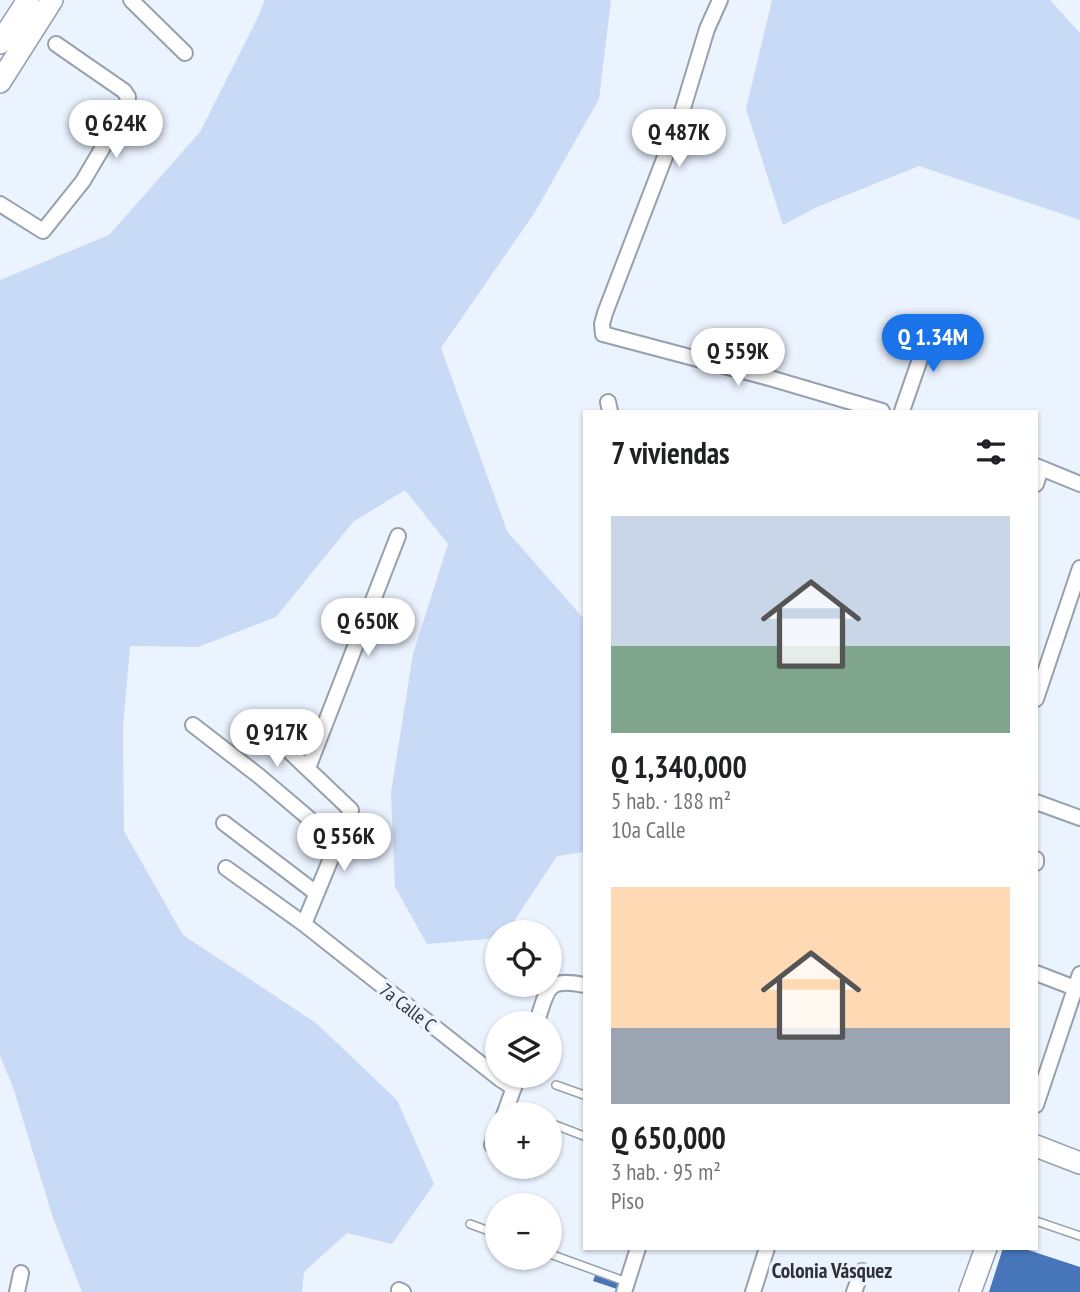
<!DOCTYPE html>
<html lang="es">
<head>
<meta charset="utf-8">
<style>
  body { margin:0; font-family:"PT Sans Narrow",sans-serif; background:#f2f2f2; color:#202124; height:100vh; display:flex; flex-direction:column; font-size:26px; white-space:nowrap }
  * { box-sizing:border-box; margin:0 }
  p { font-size:23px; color:#757577 }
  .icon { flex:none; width:38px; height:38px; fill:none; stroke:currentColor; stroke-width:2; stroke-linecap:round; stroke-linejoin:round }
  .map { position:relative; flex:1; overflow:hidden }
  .details { position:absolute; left:583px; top:410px; width:455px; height:840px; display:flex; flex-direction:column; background:#fff; border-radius:0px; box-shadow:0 2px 5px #0004 }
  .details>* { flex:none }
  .controls { position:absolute; left:485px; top:920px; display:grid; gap:14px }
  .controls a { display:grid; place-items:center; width:77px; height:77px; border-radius:50%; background:#fff; box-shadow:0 2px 5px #0004; font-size:35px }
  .price { position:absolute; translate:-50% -60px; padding:0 16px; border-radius:24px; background:#fff; color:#222; font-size:23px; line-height:46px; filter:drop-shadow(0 2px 4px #0008) }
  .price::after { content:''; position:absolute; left:50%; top:42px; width:21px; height:16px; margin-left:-10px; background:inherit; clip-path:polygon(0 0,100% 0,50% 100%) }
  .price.selected { background:#1a73e8; color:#fff }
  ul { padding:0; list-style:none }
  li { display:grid; align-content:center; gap:14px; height:371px; padding:0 28px }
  li span { display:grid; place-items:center; height:217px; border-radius:0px; color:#555 }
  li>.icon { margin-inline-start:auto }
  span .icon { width:126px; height:126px; fill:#fffc; stroke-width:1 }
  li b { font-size:30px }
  h2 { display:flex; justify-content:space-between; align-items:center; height:84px; padding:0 28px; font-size:30px }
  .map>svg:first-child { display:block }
  .green { fill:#c8daf5 }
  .building { fill:#4775ba }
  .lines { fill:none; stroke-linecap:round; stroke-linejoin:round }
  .lane-casing { stroke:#97a0ae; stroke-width:10 }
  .street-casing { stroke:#97a0ae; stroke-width:18 }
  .secondary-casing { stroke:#97a0ae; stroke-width:24 }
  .lane { stroke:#fff; stroke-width:7 }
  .street { stroke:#fff; stroke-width:14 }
  .secondary { stroke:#fff; stroke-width:21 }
  .labels { text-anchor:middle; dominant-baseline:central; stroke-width:7; stroke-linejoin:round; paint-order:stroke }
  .street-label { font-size:19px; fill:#2e3238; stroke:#ebf3ff }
  .neighbourhood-label { font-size:21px; font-weight:bold; fill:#2e3238; stroke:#ebf3ff }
</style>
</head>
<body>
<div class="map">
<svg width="1080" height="1292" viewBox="0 0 1080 1292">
  <rect width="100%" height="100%" fill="#ebf3ff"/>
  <!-- green -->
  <path class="green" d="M265,0H611L599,99L535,212L441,348L507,531L584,619V852L557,856L506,933H497V938L427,944L395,887L391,793L413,654L448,544L405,490L353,522L276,617L198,647L130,646L123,728L124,831L183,935L316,1023L397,1100L434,1184L392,1244L347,1233L304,1272L302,1292H82L53,1218L13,1087L0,1056V280L109,235L200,132L255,23Z
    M772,0H1050L1080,33V220L919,166L817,207L783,225L746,109Z"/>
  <!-- building -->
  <path class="building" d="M1003,1248H1022L1080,1267V1292H989Z
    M596,1273L623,1282L620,1290L593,1281Z"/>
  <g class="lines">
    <defs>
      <path id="lane" d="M556,1085L584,1095
        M550,1123L584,1136
        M1036,1221L1080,1236
        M470,1224L497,1234
        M550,1254L627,1282"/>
      <path id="street" d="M131,0L185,53
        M720,0L707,29L681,115L605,313L602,324L603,334L773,379L882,411
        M0,204L43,231L83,181L126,108L128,97L124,91L56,44
        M608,402L610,411
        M902,411L928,336L938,324
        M1036,466L1080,484
        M1036,484L1041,468
        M1036,699L1080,568
        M193,725L259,776L338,843
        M290,752L351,810L304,924
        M308,768L398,536
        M1036,802L1080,818
        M224,823L316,893
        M1036,859V863
        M226,868L304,924L500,1079L514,1088
        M1036,973L1075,988
        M536,1024C548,991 544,977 584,985
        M1036,1105L1080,974
        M504,1115L518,1076
        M492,1145L497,1133
        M399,1290L403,1292
        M17,1292L21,1273
        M624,1292L638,1248
        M753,1292L767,1248
        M854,1292L862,1271"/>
      <path id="secondary" d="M0,43L28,0
        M0,82L52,0
        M1036,1146L1080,1163
        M970,1292L986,1248"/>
    </defs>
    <!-- lane casing -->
    <use href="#lane" class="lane-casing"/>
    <!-- street casing -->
    <use href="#street" class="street-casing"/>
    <!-- secondary casing -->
    <use href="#secondary" class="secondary-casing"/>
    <!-- lane -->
    <use href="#lane" class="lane"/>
    <!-- street -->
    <use href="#street" class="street"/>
    <!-- secondary -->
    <use href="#secondary" class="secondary"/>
  </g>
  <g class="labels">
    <!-- street labels -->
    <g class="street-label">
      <text transform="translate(408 1007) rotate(38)">7a Calle C</text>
    </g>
    <!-- neighbourhood labels -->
    <g class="neighbourhood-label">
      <text x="832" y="1270">Colonia Vásquez</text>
    </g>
  </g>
</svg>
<div class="controls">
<a><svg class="icon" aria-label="locate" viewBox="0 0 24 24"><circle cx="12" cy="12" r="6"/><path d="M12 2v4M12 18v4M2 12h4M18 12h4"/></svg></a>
<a><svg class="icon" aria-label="layers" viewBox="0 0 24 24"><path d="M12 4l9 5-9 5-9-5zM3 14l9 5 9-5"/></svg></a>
<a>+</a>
<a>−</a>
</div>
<b class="price" style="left:116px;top:160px">Q 624K</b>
<b class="price" style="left:679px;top:169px">Q 487K</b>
<b class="price selected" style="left:933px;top:374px">Q 1.34M</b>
<b class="price" style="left:738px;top:388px">Q 559K</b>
<b class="price" style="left:368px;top:658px">Q 650K</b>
<b class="price" style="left:277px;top:769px">Q 917K</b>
<b class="price" style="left:344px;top:873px">Q 556K</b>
<section class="details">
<h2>7 viviendas<svg class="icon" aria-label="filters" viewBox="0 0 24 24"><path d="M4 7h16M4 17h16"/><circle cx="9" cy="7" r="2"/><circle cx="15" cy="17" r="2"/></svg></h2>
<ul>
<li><span style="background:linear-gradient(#c9d6e8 60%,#7fa58c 0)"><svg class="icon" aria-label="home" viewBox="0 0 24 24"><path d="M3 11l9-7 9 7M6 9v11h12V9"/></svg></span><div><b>Q 1,340,000</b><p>5 hab. · 188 m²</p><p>10a Calle</p></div></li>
<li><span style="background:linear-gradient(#ffd9b3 65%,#9aa5b1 0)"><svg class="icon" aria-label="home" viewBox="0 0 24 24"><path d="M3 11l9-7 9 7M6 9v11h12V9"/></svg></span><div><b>Q 650,000</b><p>3 hab. · 95 m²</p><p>Piso</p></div></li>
</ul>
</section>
</div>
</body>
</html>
